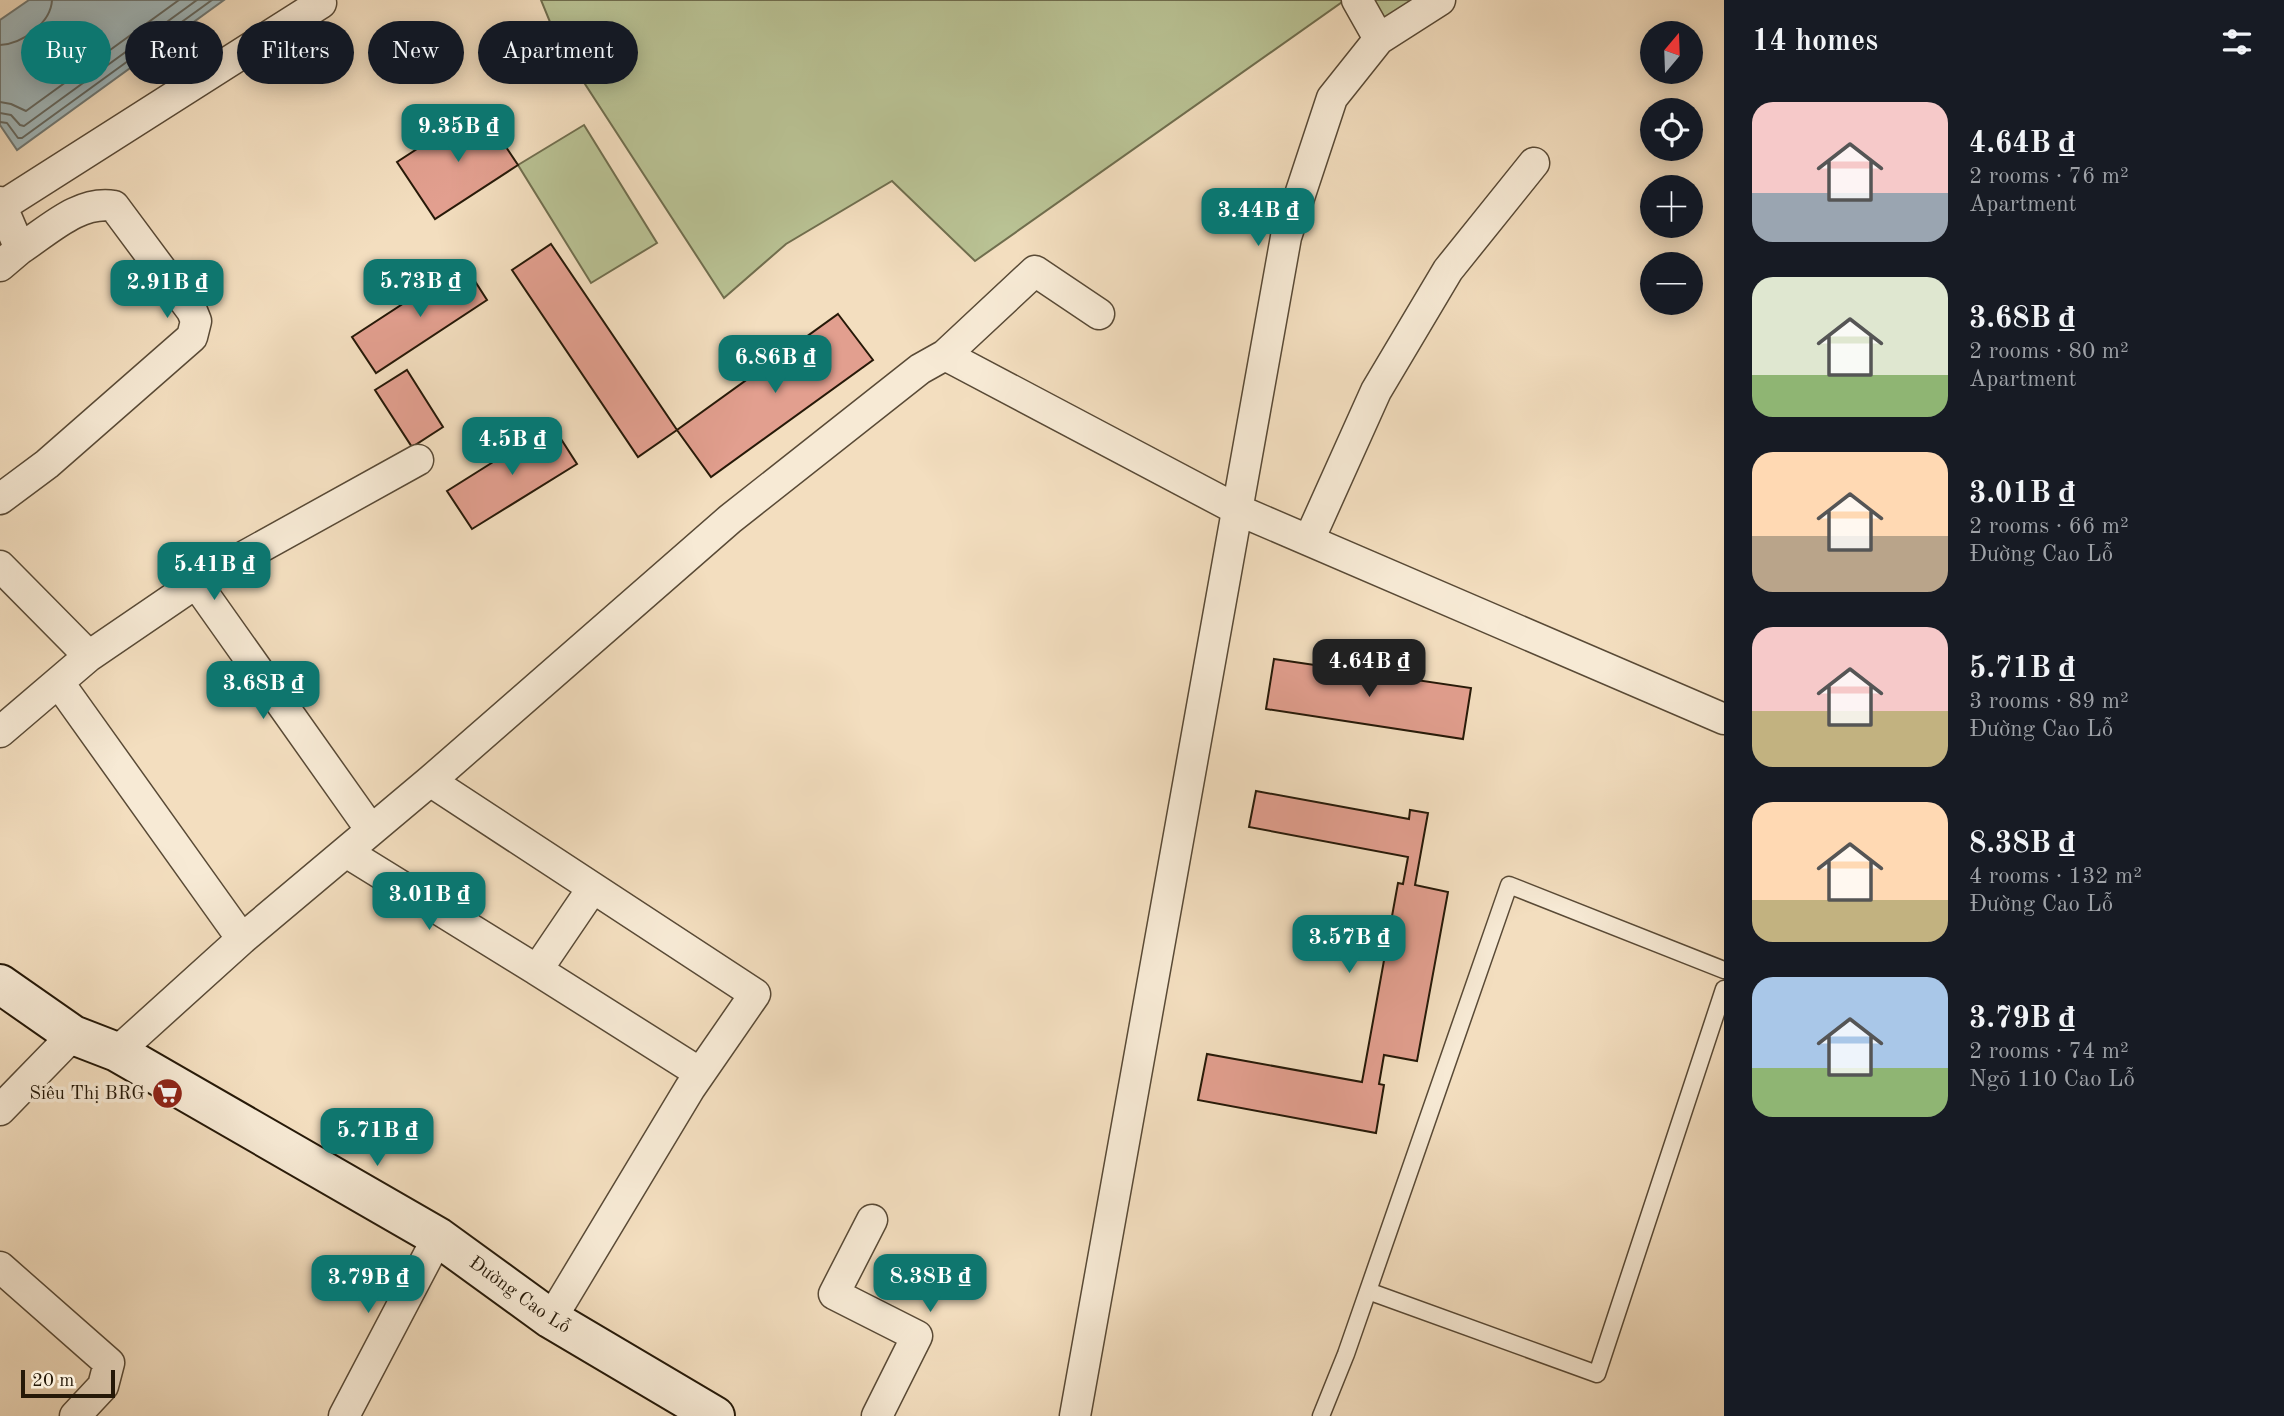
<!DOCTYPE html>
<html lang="en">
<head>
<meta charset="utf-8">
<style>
  body { margin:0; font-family:"Old Standard TT",serif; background:#20242c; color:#f1f3f6; height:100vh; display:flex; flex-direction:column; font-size:26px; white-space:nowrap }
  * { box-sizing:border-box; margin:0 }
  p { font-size:23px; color:#9ea1a6 }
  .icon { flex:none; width:38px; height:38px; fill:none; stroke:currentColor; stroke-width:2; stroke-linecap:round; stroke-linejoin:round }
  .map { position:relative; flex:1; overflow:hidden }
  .sheet { display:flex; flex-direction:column; background:#171b24; width:560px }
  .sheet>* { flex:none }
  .guide { position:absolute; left:21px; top:21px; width:665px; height:63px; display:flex; gap:14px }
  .needle { width:46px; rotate:19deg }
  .tools { position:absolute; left:1640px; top:21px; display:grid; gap:14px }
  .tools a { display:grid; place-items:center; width:63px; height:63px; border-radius:50%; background:#171b24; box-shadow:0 4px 18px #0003; font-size:35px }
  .scale { position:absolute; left:21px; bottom:18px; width:94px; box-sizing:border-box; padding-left:7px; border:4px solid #261908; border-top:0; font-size:19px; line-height:24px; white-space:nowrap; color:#261908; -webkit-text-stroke:5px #f7ead5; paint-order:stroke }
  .price { position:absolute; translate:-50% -60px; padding:0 16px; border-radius:14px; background:#0f766e; color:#fff; font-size:23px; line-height:46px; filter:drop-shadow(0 2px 4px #0008) }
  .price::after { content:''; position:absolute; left:50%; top:42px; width:21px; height:16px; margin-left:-10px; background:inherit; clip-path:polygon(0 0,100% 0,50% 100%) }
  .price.active { background:#222; color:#fff }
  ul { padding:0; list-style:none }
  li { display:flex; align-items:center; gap:21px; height:175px; padding:0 28px }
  li span { display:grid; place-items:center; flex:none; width:196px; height:140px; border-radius:21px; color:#555 }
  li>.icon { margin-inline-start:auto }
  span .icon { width:84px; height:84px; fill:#fffc; stroke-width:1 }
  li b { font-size:30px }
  h2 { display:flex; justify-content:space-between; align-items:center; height:84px; padding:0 28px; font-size:30px }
  .chip { padding:0 24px; border-radius:32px; background:#171b24; box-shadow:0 4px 18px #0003; font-size:24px; line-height:63px }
  .chip.active { background:#0f766e; color:#fff }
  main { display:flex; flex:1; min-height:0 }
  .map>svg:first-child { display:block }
  .green { fill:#b9c294; stroke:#706e4e; stroke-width:2 }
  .water { fill:#a1b9bd; stroke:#707975; stroke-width:2 }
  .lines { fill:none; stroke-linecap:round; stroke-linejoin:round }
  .shore { stroke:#646962; stroke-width:2 }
  .building { fill:#e29f8f; stroke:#261908; stroke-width:2 }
  .lane-casing { stroke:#594a36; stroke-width:19 }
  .street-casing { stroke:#594a36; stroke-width:33 }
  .secondary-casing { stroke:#261908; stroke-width:42 }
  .lane { stroke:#f7ead5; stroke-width:16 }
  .street { stroke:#f7ead5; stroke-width:30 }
  .secondary { stroke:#f7ead5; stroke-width:38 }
  .labels { text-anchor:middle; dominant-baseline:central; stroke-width:7; stroke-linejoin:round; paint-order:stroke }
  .poi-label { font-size:19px; fill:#261908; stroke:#f7ead5; text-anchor:end }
  .street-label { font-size:19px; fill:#261908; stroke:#f7ead5 }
</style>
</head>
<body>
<main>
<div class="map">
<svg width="1724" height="1416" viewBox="0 0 1724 1416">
  <rect width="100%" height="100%" fill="#f3debf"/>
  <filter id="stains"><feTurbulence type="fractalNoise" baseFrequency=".00286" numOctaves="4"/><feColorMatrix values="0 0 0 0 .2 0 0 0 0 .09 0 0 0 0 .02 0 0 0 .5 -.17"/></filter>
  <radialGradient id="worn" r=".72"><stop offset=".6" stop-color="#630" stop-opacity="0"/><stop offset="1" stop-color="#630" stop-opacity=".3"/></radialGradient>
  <!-- green -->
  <path class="green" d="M541,0H1345L975,261L892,181L786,244L724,298L559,44Z
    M1357,0H1435L1379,39Z
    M584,125L657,243L591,283L518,165Z"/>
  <!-- water -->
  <path class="water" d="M29,0H224L17,150L0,125V20Z"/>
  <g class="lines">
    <!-- shore -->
    <path class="shore" d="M0,45C22,44 51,23 52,0
      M0,102L11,104L26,111L179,0
      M0,113L11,115L20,125L24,126L197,0
      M0,122L7,123L18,138H22L212,0"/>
  </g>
  <!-- building -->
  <path class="building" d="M480,108L518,165L435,219L397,162Z
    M551,244L677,430L638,457L512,270Z
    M464,264L487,300L376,373L352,337Z
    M838,314L873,360L711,477L677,430Z
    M407,370L443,427L412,447L375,390Z
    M552,425L577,464L472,529L447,491Z
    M1274,659L1471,688L1463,739L1266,709Z
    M1256,791L1409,819L1410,810L1428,813L1415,885L1448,892L1417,1061L1384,1055L1379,1084L1384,1085L1376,1133L1198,1100L1207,1054L1362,1082L1398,883L1403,884L1408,857L1249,827Z"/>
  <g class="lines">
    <defs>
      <path id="lane" d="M1368,1291L1597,1374L1724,989
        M1321,1416L1346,1354L1509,885L1724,970"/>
      <path id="street" d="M1379,39L1440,0
        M0,202L20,249L0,266
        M2,206L321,3L319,0
        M945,355L1035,271L1099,314
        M0,499L47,464L192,337L196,321L192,311L114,206C79,200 48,231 20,249
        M1309,540L1376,391L1448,270L1534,163
        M0,566L89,656
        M196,583L371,830
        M59,683L242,939
        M0,732L89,656L196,583L418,460
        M430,781L755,994L690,1088L551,1319
        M346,852L537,970
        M592,889L537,970L700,1073
        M117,1052L242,939L430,781L730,519L920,369L945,355L1238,510L1724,719
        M0,1110L73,1035
        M872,1220L834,1294L917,1336L877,1416
        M0,1267L109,1363L103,1386L75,1416
        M344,1416L438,1237
        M1075,1416L1286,237L1332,98L1379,39L1357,0"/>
      <g id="secondary">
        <path id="s1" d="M0,984L73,1035L117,1052L438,1237L551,1319L715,1416"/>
      </g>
    </defs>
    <!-- lane casing -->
    <use href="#lane" class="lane-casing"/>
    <!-- street casing -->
    <use href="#street" class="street-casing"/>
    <!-- secondary casing -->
    <use href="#secondary" class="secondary-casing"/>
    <!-- lane -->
    <use href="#lane" class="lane"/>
    <!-- street -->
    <use href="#street" class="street"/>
    <!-- secondary -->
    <use href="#secondary" class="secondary"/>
  </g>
  <!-- icons -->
  <defs>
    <symbol id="supermarket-disc" viewBox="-11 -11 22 22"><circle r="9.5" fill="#8f2418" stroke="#f7ead5"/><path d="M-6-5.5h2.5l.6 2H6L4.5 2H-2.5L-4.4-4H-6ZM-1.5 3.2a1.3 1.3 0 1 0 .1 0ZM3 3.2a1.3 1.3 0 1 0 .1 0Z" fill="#fff"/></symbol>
  </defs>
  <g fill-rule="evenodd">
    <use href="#supermarket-disc" x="150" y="1076" width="35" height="35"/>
  </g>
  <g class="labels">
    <!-- poi labels -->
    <g class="poi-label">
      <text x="145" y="1094">Siêu Thị BRG</text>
    </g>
    <!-- street labels -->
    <g class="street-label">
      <text stroke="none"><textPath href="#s1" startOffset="607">Đường Cao Lỗ</textPath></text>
    </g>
  </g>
  <rect width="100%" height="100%" filter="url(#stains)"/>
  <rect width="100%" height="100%" fill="url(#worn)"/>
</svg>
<div class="tools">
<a><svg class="needle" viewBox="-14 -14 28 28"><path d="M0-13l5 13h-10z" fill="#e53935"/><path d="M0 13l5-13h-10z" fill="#9ea1a6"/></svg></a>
<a><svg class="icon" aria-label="locate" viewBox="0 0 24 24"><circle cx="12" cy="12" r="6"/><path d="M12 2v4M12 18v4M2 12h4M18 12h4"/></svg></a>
<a>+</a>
<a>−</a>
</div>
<div class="scale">20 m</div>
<b class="price" style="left:458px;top:164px">9.35B ₫</b>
<b class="price" style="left:1258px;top:248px">3.44B ₫</b>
<b class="price" style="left:420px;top:319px">5.73B ₫</b>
<b class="price" style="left:167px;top:320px">2.91B ₫</b>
<b class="price" style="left:775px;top:395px">6.86B ₫</b>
<b class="price" style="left:512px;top:477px">4.5B ₫</b>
<b class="price" style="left:214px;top:602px">5.41B ₫</b>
<b class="price active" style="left:1369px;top:699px">4.64B ₫</b>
<b class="price" style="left:263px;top:721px">3.68B ₫</b>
<b class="price" style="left:429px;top:932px">3.01B ₫</b>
<b class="price" style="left:1349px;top:975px">3.57B ₫</b>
<b class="price" style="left:377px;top:1168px">5.71B ₫</b>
<b class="price" style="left:930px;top:1314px">8.38B ₫</b>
<b class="price" style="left:368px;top:1315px">3.79B ₫</b>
<div class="guide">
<a class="chip active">Buy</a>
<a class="chip">Rent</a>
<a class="chip">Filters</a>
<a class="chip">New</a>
<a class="chip">Apartment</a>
</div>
</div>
<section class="sheet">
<h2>14 homes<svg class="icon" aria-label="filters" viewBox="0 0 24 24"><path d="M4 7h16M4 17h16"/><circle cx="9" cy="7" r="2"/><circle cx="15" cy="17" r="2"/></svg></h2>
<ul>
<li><span style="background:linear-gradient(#f6c9c9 65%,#9aa5b1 0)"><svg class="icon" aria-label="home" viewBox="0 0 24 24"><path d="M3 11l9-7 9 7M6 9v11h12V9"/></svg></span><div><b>4.64B ₫</b><p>2 rooms · 76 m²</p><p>Apartment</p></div></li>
<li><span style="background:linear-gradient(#dfe7d0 70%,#8fb573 0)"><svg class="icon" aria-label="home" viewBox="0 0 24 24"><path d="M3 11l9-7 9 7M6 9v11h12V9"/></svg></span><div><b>3.68B ₫</b><p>2 rooms · 80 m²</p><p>Apartment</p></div></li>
<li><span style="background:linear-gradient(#ffd9b3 60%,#b9a48a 0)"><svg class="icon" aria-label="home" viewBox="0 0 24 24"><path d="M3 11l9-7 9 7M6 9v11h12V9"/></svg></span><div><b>3.01B ₫</b><p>2 rooms · 66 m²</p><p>Đường Cao Lỗ</p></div></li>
<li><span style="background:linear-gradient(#f6c9c9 60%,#c2b280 0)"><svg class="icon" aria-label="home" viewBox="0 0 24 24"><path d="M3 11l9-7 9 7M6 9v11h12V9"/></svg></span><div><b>5.71B ₫</b><p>3 rooms · 89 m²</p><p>Đường Cao Lỗ</p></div></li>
<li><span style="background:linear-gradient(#ffd9b3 70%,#c2b280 0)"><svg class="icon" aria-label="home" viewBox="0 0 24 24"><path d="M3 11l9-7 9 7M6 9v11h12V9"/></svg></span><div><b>8.38B ₫</b><p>4 rooms · 132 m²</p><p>Đường Cao Lỗ</p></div></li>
<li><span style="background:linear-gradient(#a9c7e8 65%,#8fb573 0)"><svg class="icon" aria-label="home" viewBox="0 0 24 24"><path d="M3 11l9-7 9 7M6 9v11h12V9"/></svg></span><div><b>3.79B ₫</b><p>2 rooms · 74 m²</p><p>Ngõ 110 Cao Lỗ</p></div></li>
</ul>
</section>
</main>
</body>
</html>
